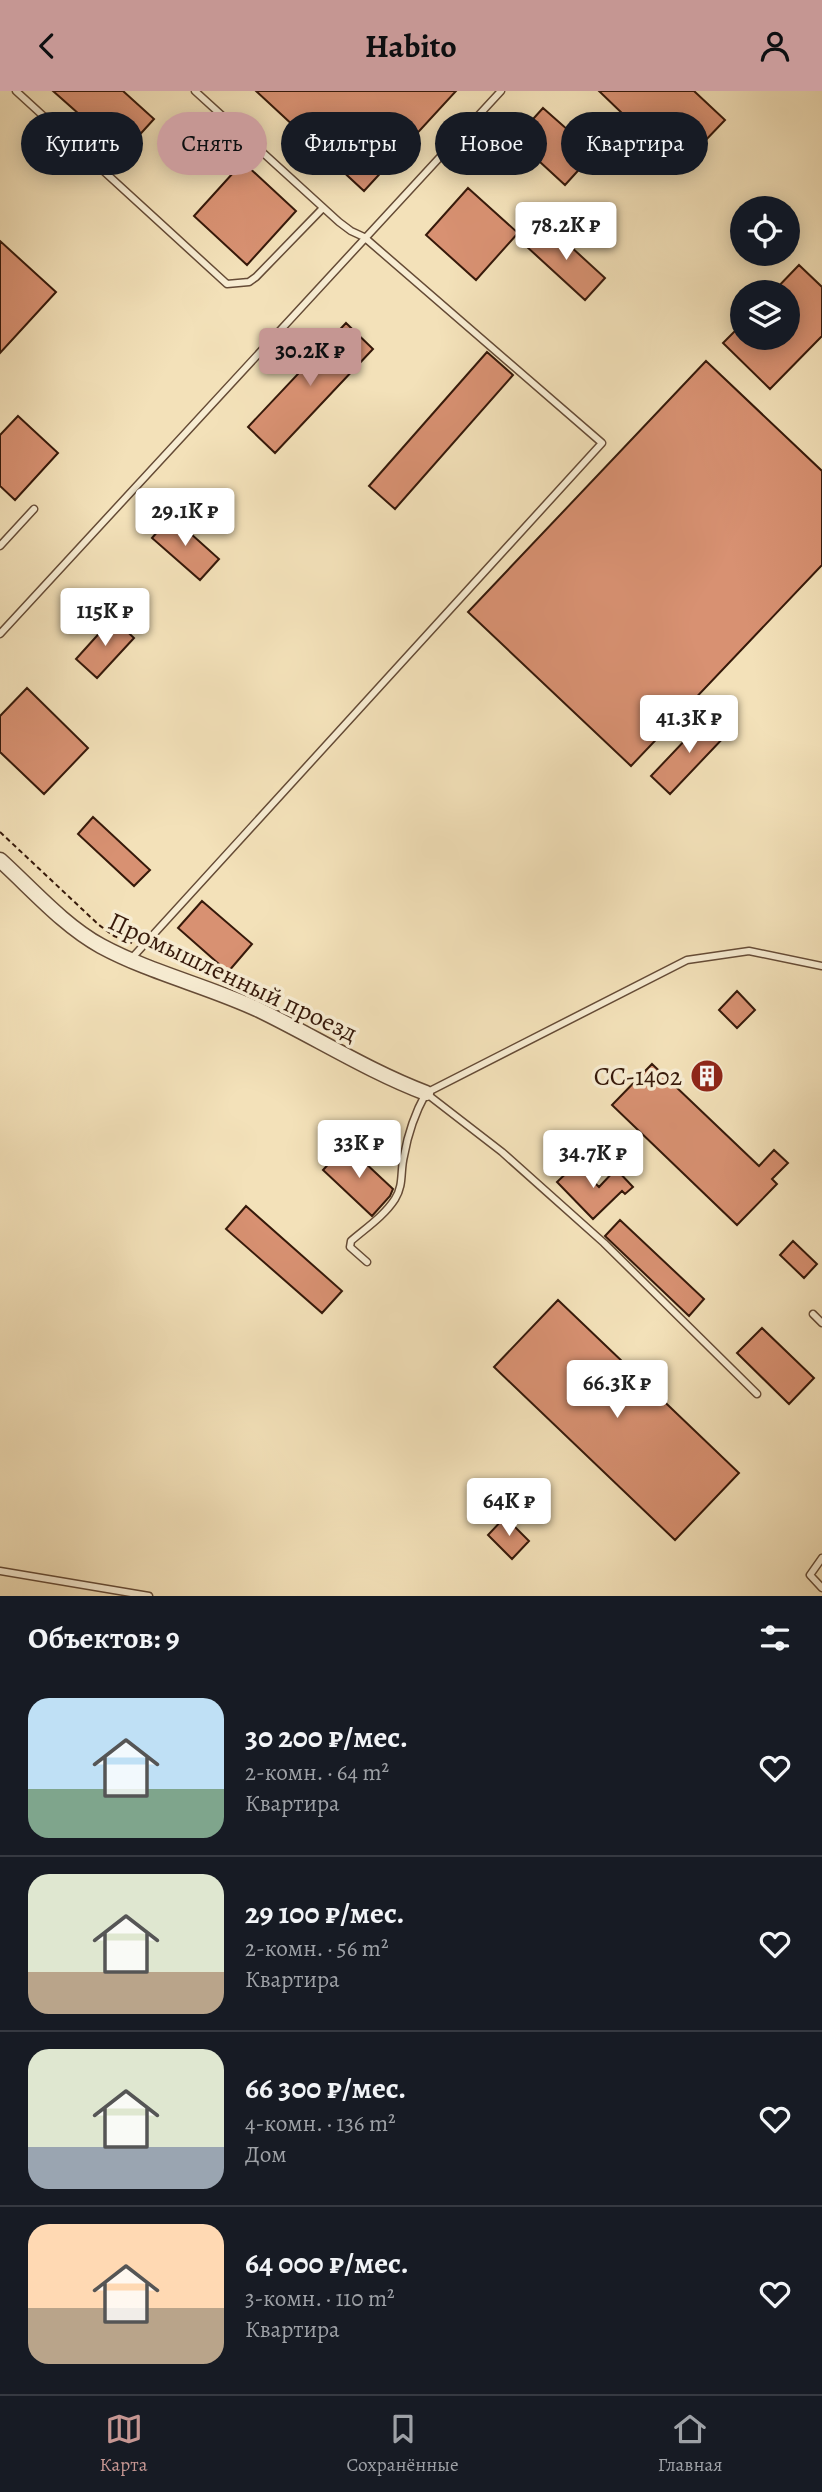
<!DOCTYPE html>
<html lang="ru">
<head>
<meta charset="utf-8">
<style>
  body { margin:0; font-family:Alegreya,serif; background:#20242c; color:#f1f3f6; height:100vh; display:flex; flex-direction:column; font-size:26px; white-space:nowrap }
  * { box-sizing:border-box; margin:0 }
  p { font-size:23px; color:#9ea1a6 }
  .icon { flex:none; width:38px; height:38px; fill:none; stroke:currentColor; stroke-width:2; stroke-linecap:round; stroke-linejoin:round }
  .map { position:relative; height:1505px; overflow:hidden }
  .details { display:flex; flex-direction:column; background:#171b24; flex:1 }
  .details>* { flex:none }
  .top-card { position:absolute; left:21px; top:21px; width:780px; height:63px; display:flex; gap:14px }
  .buttons { position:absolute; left:730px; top:105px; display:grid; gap:14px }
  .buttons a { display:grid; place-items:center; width:70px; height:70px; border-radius:50%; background:#171b24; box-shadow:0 4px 18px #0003; font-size:35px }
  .price { position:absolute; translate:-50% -60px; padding:0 16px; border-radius:7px; background:#fff; color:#222; font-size:23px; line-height:46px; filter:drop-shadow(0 2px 4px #0008) }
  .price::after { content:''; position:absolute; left:50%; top:42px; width:21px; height:16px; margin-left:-10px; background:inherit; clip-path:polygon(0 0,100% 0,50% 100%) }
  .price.active { background:#c59692; color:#111 }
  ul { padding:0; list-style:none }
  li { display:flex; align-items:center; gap:21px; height:175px; padding:0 28px }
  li+li { border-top:2px solid #363941 }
  li span { display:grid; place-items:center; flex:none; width:196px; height:140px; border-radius:21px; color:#555 }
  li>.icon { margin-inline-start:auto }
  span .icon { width:84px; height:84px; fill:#fffc; stroke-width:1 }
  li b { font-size:30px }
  h2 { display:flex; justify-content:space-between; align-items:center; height:84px; padding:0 28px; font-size:30px }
  .pill { padding:0 24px; border-radius:32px; background:#171b24; box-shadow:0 4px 18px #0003; font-size:24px; line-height:63px }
  .pill.active { background:#c59692; color:#111 }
  header { display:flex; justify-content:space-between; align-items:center; height:91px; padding:0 28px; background:#c59692; color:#111; font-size:32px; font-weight:600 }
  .menu { display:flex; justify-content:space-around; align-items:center; height:98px; border-top:2px solid #363941; background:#171b24; font-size:19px; color:#9ea1a6 }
  .menu a { display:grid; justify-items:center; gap:4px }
  .menu .active { color:#c59692 }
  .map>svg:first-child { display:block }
  .building { fill:#d89172; stroke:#36190a; stroke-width:2 }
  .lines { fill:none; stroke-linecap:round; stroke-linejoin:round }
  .service-casing { stroke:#654b36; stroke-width:9 }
  .tertiary-casing { stroke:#654b36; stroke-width:17 }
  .path { stroke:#36190a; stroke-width:2; stroke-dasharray:5 3.5; stroke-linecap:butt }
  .service { stroke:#f7ecd2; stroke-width:6 }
  .tertiary { stroke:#f7ecd2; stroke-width:14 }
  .labels { text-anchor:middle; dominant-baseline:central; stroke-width:7; stroke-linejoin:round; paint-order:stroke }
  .street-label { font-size:26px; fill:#36190a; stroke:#f7ecd2 }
  .poi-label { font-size:26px; fill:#36190a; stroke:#f7ecd2; text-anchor:end }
</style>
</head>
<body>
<header><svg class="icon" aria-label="back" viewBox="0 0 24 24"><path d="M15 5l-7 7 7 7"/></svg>Habito<svg class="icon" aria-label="person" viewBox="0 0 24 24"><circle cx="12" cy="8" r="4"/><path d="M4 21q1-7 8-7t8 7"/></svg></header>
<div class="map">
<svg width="822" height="1505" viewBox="0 0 822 1505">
  <rect width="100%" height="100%" fill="#f3e1b9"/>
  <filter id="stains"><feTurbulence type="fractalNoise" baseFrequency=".00286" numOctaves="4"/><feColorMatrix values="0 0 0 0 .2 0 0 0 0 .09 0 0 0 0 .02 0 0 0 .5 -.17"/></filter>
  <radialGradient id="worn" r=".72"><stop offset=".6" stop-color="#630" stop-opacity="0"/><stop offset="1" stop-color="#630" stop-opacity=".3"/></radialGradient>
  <!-- building -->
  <path class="building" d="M53,0H123L154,28L123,62Z
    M256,0H456L364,100Z
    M599,0H694L725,29L679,77Z
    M543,17L594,62L565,94L515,48Z
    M243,71L296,120L247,174L194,125Z
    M468,97L518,142L476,189L426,144Z
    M546,133L605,187L585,209L526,155Z
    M0,150L56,201L0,262Z
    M799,174L822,196V245L770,298L723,252L742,233V247H788V201H773Z
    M346,232L373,258L275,362L248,336Z
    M487,261L513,284L395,418L369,395Z
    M706,270L822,380V474L631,675L468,521Z
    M18,325L58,362L15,409L0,395V344Z
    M171,425L219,468L200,489L152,447Z
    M113,527L134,547L97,587L76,568Z
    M27,597L88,657L44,703L0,661V625Z
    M708,625L727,643L670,703L651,685Z
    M93,726L150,779L134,795L78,743Z
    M202,810L252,853L228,881L178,837Z
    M737,900L755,919L737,937L719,919Z
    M652,973L759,1075L774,1059L788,1072L772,1088L777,1093L737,1134L612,1014Z
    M346,1054L393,1098L390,1105L372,1125L323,1079Z
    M576,1073L599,1096L616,1078L633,1096L625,1103L622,1100L593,1128L557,1091Z
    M246,1115L342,1200L322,1222L226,1138Z
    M620,1129L704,1208L689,1225L605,1145Z
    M793,1150L817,1173L804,1187L780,1164Z
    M558,1209L739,1382L675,1449L494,1276Z
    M762,1237L814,1287L789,1313L737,1262Z
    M505,1426L529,1450L512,1468L488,1444Z"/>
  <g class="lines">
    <defs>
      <path id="service" d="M16,0L227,193L249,191L256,186L323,117
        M0,455L34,418
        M0,543L501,0
        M131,868L602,352L364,146L351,140L339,131L195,0
        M427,1003L502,1061L604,1152L757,1303
        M367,1171L350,1156L351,1150C366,1137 384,1125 395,1108C404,1094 400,1080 404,1065C408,1042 415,1022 426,1002L687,869L749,860L822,875
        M813,1223L822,1232
        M822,1467L810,1484L822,1497
        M0,1480L149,1505"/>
      <path id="tertiary" d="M0,769C32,798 63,834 101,855C151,882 208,895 259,919C315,946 368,980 426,1002"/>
    </defs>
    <!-- service casing -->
    <use href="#service" class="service-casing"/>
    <!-- tertiary casing -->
    <use href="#tertiary" class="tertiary-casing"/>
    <!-- path -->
    <path class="path" d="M0,741L99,834L114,845L132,852"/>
    <!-- service -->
    <use href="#service" class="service"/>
    <!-- tertiary -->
    <use href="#tertiary" class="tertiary"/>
  </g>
  <!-- icons -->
  <defs>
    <symbol id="building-disc" viewBox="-11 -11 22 22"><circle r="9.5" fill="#8f2418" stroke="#f7ecd2"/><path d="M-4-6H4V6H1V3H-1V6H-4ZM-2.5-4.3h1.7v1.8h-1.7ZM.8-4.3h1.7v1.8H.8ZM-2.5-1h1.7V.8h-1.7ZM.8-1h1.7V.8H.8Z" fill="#fff"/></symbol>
  </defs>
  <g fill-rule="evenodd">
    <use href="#building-disc" x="688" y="966" width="38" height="38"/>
  </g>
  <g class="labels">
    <!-- street labels -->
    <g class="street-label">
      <text transform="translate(233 886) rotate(25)">Промышленный проезд</text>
    </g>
    <!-- poi labels -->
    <g class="poi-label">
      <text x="682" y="985">СС-1402</text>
    </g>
  </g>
  <rect width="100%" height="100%" filter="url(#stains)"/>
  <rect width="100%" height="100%" fill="url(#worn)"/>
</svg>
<div class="buttons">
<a><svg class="icon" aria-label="locate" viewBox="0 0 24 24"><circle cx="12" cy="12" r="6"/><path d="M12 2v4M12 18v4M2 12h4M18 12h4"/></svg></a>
<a><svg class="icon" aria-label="layers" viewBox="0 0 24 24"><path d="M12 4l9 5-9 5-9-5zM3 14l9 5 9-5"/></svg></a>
</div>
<b class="price" style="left:566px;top:171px">78.2K ₽</b>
<b class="price active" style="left:310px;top:297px">30.2K ₽</b>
<b class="price" style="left:185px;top:457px">29.1K ₽</b>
<b class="price" style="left:105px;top:557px">115K ₽</b>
<b class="price" style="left:689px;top:664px">41.3K ₽</b>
<b class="price" style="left:359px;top:1089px">33K ₽</b>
<b class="price" style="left:593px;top:1099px">34.7K ₽</b>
<b class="price" style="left:617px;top:1329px">66.3K ₽</b>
<b class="price" style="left:509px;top:1447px">64K ₽</b>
<div class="top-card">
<a class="pill">Купить</a>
<a class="pill active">Снять</a>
<a class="pill">Фильтры</a>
<a class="pill">Новое</a>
<a class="pill">Квартира</a>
</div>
</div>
<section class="details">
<h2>Объектов: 9<svg class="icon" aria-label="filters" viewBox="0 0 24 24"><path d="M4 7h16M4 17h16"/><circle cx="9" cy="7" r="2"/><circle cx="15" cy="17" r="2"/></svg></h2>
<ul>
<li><span style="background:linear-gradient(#bfe0f5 65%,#7fa58c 0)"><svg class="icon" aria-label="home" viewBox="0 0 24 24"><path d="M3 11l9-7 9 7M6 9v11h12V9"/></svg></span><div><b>30 200 ₽/мес.</b><p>2-комн. · 64 m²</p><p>Квартира</p></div><svg class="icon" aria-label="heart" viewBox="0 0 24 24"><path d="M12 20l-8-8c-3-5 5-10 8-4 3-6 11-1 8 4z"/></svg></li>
<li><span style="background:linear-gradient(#dfe7d0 70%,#b9a48a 0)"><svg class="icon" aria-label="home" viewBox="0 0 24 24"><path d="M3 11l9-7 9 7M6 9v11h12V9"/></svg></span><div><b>29 100 ₽/мес.</b><p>2-комн. · 56 m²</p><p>Квартира</p></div><svg class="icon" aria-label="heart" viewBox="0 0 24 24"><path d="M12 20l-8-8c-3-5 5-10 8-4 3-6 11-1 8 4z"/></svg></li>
<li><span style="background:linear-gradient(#dfe7d0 70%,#9aa5b1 0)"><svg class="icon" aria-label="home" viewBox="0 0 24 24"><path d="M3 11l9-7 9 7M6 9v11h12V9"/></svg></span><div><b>66 300 ₽/мес.</b><p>4-комн. · 136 m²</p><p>Дом</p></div><svg class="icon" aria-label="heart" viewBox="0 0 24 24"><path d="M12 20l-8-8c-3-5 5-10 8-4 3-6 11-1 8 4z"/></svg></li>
<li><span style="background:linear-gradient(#ffd9b3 60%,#b9a48a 0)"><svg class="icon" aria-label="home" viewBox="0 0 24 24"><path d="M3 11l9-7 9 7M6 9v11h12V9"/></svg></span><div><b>64 000 ₽/мес.</b><p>3-комн. · 110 m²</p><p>Квартира</p></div><svg class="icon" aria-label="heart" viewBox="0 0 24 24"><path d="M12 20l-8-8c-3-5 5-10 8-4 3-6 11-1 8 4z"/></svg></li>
</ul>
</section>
<nav class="menu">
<a class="active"><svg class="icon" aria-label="map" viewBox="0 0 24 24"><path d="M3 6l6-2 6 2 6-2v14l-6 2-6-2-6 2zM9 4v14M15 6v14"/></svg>Карта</a>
<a><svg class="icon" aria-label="saved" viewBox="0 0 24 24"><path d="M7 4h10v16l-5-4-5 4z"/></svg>Сохранённые</a>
<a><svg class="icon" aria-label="home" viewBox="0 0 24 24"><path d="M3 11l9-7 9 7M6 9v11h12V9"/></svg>Главная</a>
</nav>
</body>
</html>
